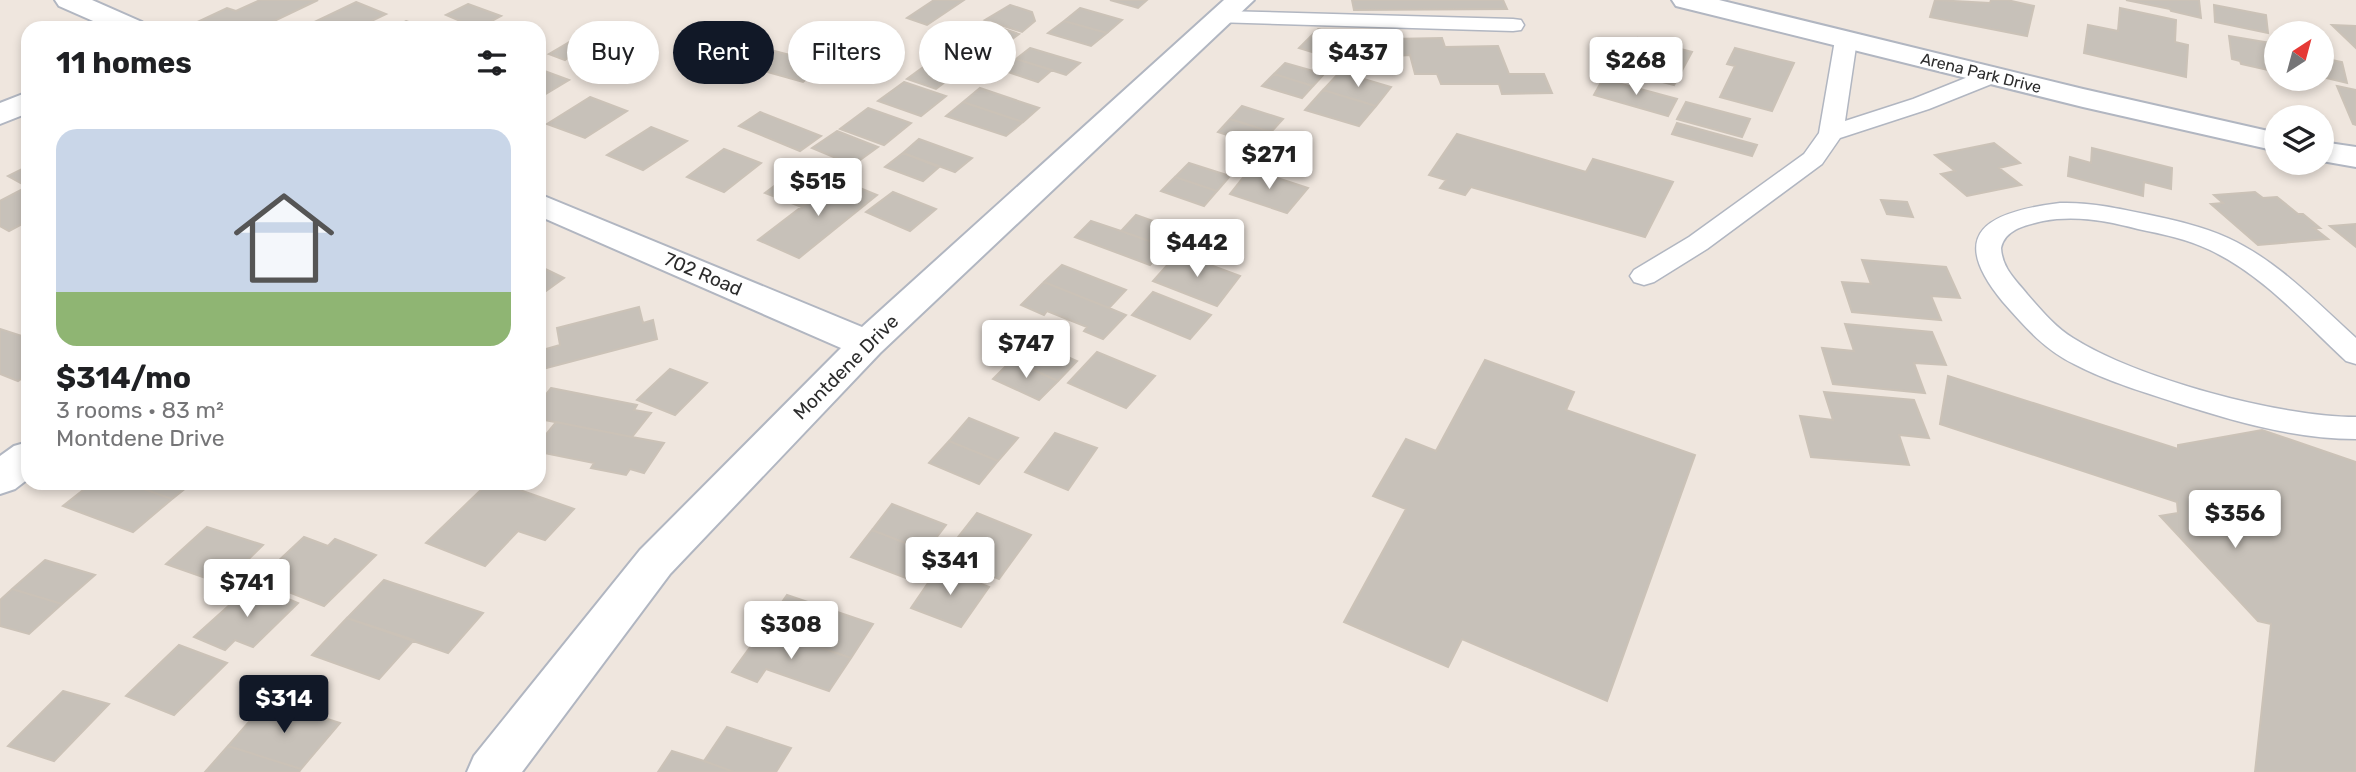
<!DOCTYPE html>
<html lang="en">
<head>
<meta charset="utf-8">
<style>
  body { margin:0; font-family:Rubik,sans-serif; background:#f2f2f2; color:#202124; height:100vh; display:flex; flex-direction:column; font-size:26px; white-space:nowrap }
  * { box-sizing:border-box; margin:0 }
  p { font-size:23px; color:#757577 }
  .icon { flex:none; width:38px; height:38px; fill:none; stroke:currentColor; stroke-width:2; stroke-linecap:round; stroke-linejoin:round }
  .map { position:relative; flex:1; overflow:hidden }
  .sheet { position:absolute; left:21px; top:21px; width:525px; height:469px; display:flex; flex-direction:column; background:#fff; border-radius:21px; box-shadow:0 4px 10px #0003 }
  .sheet>* { flex:none }
  .guide { position:absolute; left:567px; top:21px; width:665px; height:63px; display:flex; gap:14px }
  .needle { width:46px; rotate:36deg }
  .tools { position:absolute; left:2264px; top:21px; display:grid; gap:14px }
  .tools a { display:grid; place-items:center; width:70px; height:70px; border-radius:50%; background:#fff; box-shadow:0 4px 10px #0003; font-size:35px }
  .price { position:absolute; translate:-50% -60px; padding:0 16px; border-radius:7px; background:#fff; color:#222; font-size:23px; line-height:46px; filter:drop-shadow(0 2px 4px #0008) }
  .price::after { content:''; position:absolute; left:50%; top:42px; width:21px; height:16px; margin-left:-10px; background:inherit; clip-path:polygon(0 0,100% 0,50% 100%) }
  .price.selected { background:#111827; color:#fff }
  ul { padding:0; list-style:none }
  li { display:grid; align-content:center; gap:14px; height:371px; padding:0 35px }
  li+li { border-top:2px solid #e0e0e0 }
  li span { display:grid; place-items:center; height:217px; border-radius:21px; color:#555 }
  li>.icon { margin-inline-start:auto }
  span .icon { width:126px; height:126px; fill:#fffc; stroke-width:1 }
  li b { font-size:30px }
  h2 { display:flex; justify-content:space-between; align-items:center; height:84px; padding:0 35px; font-size:30px }
  .chip { padding:0 24px; border-radius:32px; background:#fff; box-shadow:0 4px 10px #0003; font-size:24px; line-height:63px }
  .chip.selected { background:#111827; color:#fff }
  .map>svg:first-child { display:block }
  .building { fill:#c7c1b9; stroke:#cbc2b7; stroke-width:2 }
  .lines { fill:none; stroke-linecap:round; stroke-linejoin:round }
  .service-casing { stroke:#b1b6c1; stroke-width:3 }
  .minor-casing { stroke:#b1b6c1; stroke-width:4 }
  .tertiary-casing { stroke:#b1b6c1; stroke-width:4 }
  .service { fill:#fff; fill-rule:evenodd }
  .minor { fill:#fff; fill-rule:evenodd }
  .tertiary { fill:#fff; fill-rule:evenodd }
  .labels { text-anchor:middle; dominant-baseline:central; stroke-width:5; stroke-linejoin:round; paint-order:stroke }
  .far-street-label { font-size:16px; fill:#2c2c2c; stroke:#fff }
  .street-label { font-size:19px; fill:#2c2c2c; stroke:#fff }
</style>
</head>
<body>
<div class="map">
<svg width="2356" height="772" viewBox="0 0 2356 772">
  <rect width="100%" height="100%" fill="#efe6de"/>
  <!-- building -->
  <path class="building" d="M260,0H318L264,26L259,24L250,28H198L191,25L227,8L236,11Z
    M934,0H964L927,25L907,18Z
    M1110,0H1147L1138,8Z
    M1352,0H1503L1507,9L1354,10Z
    M1935,0L1990,3L1991,0H2007L2034,6L2027,36L1930,17Z
    M2126,0H2199L2201,18L2171,11L2170,9Z
    M356,2L386,14L357,28H302Z
    M468,4L501,16L479,28H463L458,26L465,23L446,15Z
    M1010,5L1032,12L1035,21L1022,32L985,20Z
    M2214,5L2266,15L2268,33L2215,22Z
    M1080,8L1122,20L1107,33L1064,21Z
    M2120,8L2176,20L2175,42L2188,45L2186,77L2084,53L2088,25L2118,31Z
    M406,21L425,28H393Z
    M1064,21L1107,33L1091,46L1048,33Z
    M983,22L1019,34L999,49L962,37Z
    M2332,25L2356,26V48Z
    M1318,29L1374,45L1355,65L1299,48Z
    M2229,36L2277,44V72L2241,64L2240,61L2232,59Z
    M1442,38L1445,47L1498,46L1509,74H1544L1552,93L1502,94L1499,84H1441L1437,74H1415L1410,55L1396,56L1392,39Z
    M1638,38L1692,52L1674,85L1617,70Z
    M571,41L620,58L604,69L570,56L565,60L549,54Z
    M739,42L825,64L803,82L717,58Z
    M956,43L989,54L968,71L934,59Z
    M1030,48L1080,63L1066,75L1016,59Z
    M1735,48L1794,63L1772,111L1720,97L1735,66L1727,64Z
    M2322,58L2342,62L2347,83L2322,77Z
    M1016,59L1052,70L1038,82L1002,70Z
    M930,62L958,72L936,89L907,79Z
    M1285,63L1324,74L1313,86L1274,74Z
    M539,69L569,80L539,98Z
    M1340,72L1391,87L1376,106L1323,90Z
    M1274,74L1313,86L1302,98L1262,86Z
    M1603,79L1677,99L1668,116L1594,95Z
    M904,82L946,96L921,116L878,101Z
    M2337,86L2356,90V125L2353,124Z
    M980,88L1039,108L1023,122L963,102Z
    M1323,90L1376,106L1359,126L1305,110Z
    M590,97L627,111L585,138L547,124Z
    M963,102L1023,122L1006,136L946,116Z
    M1686,102L1750,119L1742,137L1677,119Z
    M1242,106L1283,119L1271,132L1230,119Z
    M868,108L911,123L884,145L840,129Z
    M760,112L821,136L800,151L739,126Z
    M1230,119L1271,132L1259,145L1218,132Z
    M1677,123L1757,145L1752,156L1672,134Z
    M651,127L687,141L643,170L607,155Z
    M837,131L878,147L853,165L812,148Z
    M1457,134L1586,172L1593,159L1673,182L1645,237L1471,187L1465,195L1440,188L1446,180L1429,175Z
    M919,139L972,158L955,172L903,153Z
    M1994,143L2020,163L1999,168L2021,185L1967,196L1941,174L1955,171L1935,155Z
    M2092,148L2172,168L2171,189L2144,182L2143,196L2068,176L2070,157L2091,163Z
    M724,149L761,163L724,192L687,177Z
    M903,153L939,167L923,181L885,167Z
    M1189,163L1230,176L1217,191L1175,177Z
    M28,166V187L8,176Z
    M797,169L814,176L819,172L838,179L802,207L765,193Z
    M1250,169L1308,188L1287,213L1230,194Z
    M1175,177L1217,191L1204,206L1161,191Z
    M838,179L877,195L799,258L758,240Z
    M21,190L28,194V221L9,231L0,226V201Z
    M893,192L936,209L910,231L866,212Z
    M2255,192L2263,198L2277,197L2298,214H2303L2320,228H2314L2328,239L2258,245L2211,204L2223,203L2214,195Z
    M1881,200L1907,202L1913,217L1887,214Z
    M1136,215L1181,231L1166,247L1121,231Z
    M1091,221L1121,231L1166,247L1150,265L1075,237Z
    M2356,224V247L2330,226Z
    M1178,253L1240,276L1217,306L1153,281Z
    M1862,260L1946,267L1960,298L1931,296L1941,320L1852,312L1842,282L1871,284Z
    M1062,265L1126,290L1109,308L1044,282Z
    M539,266L564,278L539,296Z
    M1044,282L1109,308L1126,315L1103,339L1084,331L1087,327L1047,311L1044,315L1021,305Z
    M1153,292L1211,315L1190,339L1132,315Z
    M639,307L643,323L653,320L657,339L539,370V351L560,345L557,328Z
    M1845,324L1932,332L1946,365L1914,363L1925,393L1833,384L1822,348L1854,351Z
    M0,329L28,338V374L18,381L0,374Z
    M1031,341L1077,361L1058,381L1012,360Z
    M1097,352L1155,376L1126,408L1068,383Z
    M1012,360L1058,381L1039,400L993,379Z
    M1485,360L1574,392L1566,410L1695,455L1607,701L1462,639L1448,667L1344,622L1406,509L1373,496L1406,439L1436,451Z
    M670,369L707,383L675,415L637,400Z
    M1948,376L2178,449V445L2262,430L2356,462V772H2255L2271,624L2258,621L2160,516L2178,513L2177,502L1940,424Z
    M551,388L637,405L634,410L651,413L632,437L539,419V403Z
    M1824,392L1914,400L1929,438L1899,435L1909,465L1811,457L1800,416L1833,420Z
    M969,418L1018,438L998,461L949,441Z
    M556,422L632,437L664,443L644,473L630,469L626,475L591,468L594,463L539,452V443Z
    M1055,433L1097,448L1068,490L1025,472Z
    M949,441L998,461L979,484L929,463Z
    M92,483H127L172,499L133,532L63,506Z
    M127,483H192L172,499Z
    M488,483H500L574,509L545,540L518,531L485,566L426,543Z
    M892,504L946,525L926,551L872,530Z
    M977,513L1031,535L999,579L944,555Z
    M207,527L263,545L223,584L166,564Z
    M872,530L926,551L906,578L851,557Z
    M304,537L328,546L335,539L376,555L324,606L258,580Z
    M45,560L95,575L62,604L12,589Z
    M939,567L989,587L961,627L911,608Z
    M384,580L483,613L448,653L347,618Z
    M253,584L298,603L253,647L235,640L225,650L194,637Z
    M12,589L62,604L29,634L0,626V600Z
    M787,595L873,624L851,658L764,628Z
    M347,618L414,640L379,679L312,655Z
    M764,628L851,658L829,691L766,669L757,682L732,672Z
    M179,645L227,663L174,715L126,696Z
    M63,691L109,704L54,761L8,746Z
    M268,700L340,723L301,769L228,746Z
    M727,727L791,748L776,772H734L704,761Z
    M228,746L301,769L299,772H205Z
    M672,751L704,761L734,772H658Z"/>
  <g class="lines">
    <defs>
      <path id="service" d="M1222,11L1513,19L1521,20L1524,25L1521,30L1513,31L1214,22L1211,17L1214,12Z
        M1846,33L1854,35L1857,40L1845,121L1913,99L1983,71H1999L2002,76L1999,81L1929,109L1840,138L1822,164L1707,249L1654,282L1644,285L1634,282L1630,276L1634,270L1689,237L1804,154L1819,133L1835,40L1838,35Z
        M2060,203C2089,202 2117,208 2145,214C2173,220 2202,226 2228,238C2278,261 2316,302 2356,338V364L2346,361C2303,321 2263,275 2210,250C2187,239 2162,234 2138,229C2107,221 2076,215 2043,221C2026,225 2005,229 2001,248C2002,268 2015,279 2027,294C2041,310 2055,327 2073,338C2138,379 2280,417 2356,417V439C2294,439 2233,421 2174,402C2141,391 2106,381 2074,364C2044,349 2025,327 2003,302C1945,232 1989,212 2060,203Z"/>
      <path id="minor" d="M55,0H92L142,22L146,28H109L59,6Z
        M1224,0H1254L880,353L670,574L522,772H467L474,756L640,550L841,348L539,216V194L862,327Z
        M28,92V113L0,124V103Z
        M28,442V479L15,489L0,494V456L14,446Z"/>
      <path id="tertiary" d="M1672,0H1719L2083,89L2277,133V151L2083,107L1676,6Z
        M2322,142L2356,147V167L2322,161Z"/>
    </defs>
    <!-- service casing -->
    <use href="#service" class="service-casing"/>
    <!-- minor casing -->
    <use href="#minor" class="minor-casing"/>
    <!-- tertiary casing -->
    <use href="#tertiary" class="tertiary-casing"/>
    <!-- service -->
    <use href="#service" class="service"/>
    <!-- minor -->
    <use href="#minor" class="minor"/>
    <!-- tertiary -->
    <use href="#tertiary" class="tertiary"/>
  </g>
  <g class="labels">
    <!-- far-street labels -->
    <g class="far-street-label">
      <text transform="translate(1981 73) rotate(14)">Arena Park Drive</text>
    </g>
    <!-- street labels -->
    <g class="street-label">
      <text transform="translate(703 274) rotate(23)">702 Road</text>
      <text transform="translate(846 367) rotate(-45)">Montdene Drive</text>
    </g>
  </g>
</svg>
<div class="tools">
<a><svg class="needle" viewBox="-14 -14 28 28"><path d="M0-13l5 13h-10z" fill="#e53935"/><path d="M0 13l5-13h-10z" fill="#757577"/></svg></a>
<a><svg class="icon" aria-label="layers" viewBox="0 0 24 24"><path d="M12 4l9 5-9 5-9-5zM3 14l9 5 9-5"/></svg></a>
</div>
<b class="price" style="left:1358px;top:89px">$437</b>
<b class="price" style="left:1636px;top:97px">$268</b>
<b class="price" style="left:1269px;top:191px">$271</b>
<b class="price" style="left:818px;top:218px">$515</b>
<b class="price" style="left:1197px;top:279px">$442</b>
<b class="price" style="left:1026px;top:380px">$747</b>
<b class="price" style="left:2235px;top:550px">$356</b>
<b class="price" style="left:950px;top:597px">$341</b>
<b class="price" style="left:247px;top:619px">$741</b>
<b class="price" style="left:791px;top:661px">$308</b>
<b class="price selected" style="left:284px;top:735px">$314</b>
<div class="guide">
<a class="chip">Buy</a>
<a class="chip selected">Rent</a>
<a class="chip">Filters</a>
<a class="chip">New</a>
</div>
<section class="sheet">
<h2>11 homes<svg class="icon" aria-label="filters" viewBox="0 0 24 24"><path d="M4 7h16M4 17h16"/><circle cx="9" cy="7" r="2"/><circle cx="15" cy="17" r="2"/></svg></h2>
<ul>
<li><span style="background:linear-gradient(#c9d6e8 75%,#8fb573 0)"><svg class="icon" aria-label="home" viewBox="0 0 24 24"><path d="M3 11l9-7 9 7M6 9v11h12V9"/></svg></span><div><b>$314/mo</b><p>3 rooms · 83 m²</p><p>Montdene Drive</p></div></li>
</ul>
</section>
</div>
</body>
</html>
